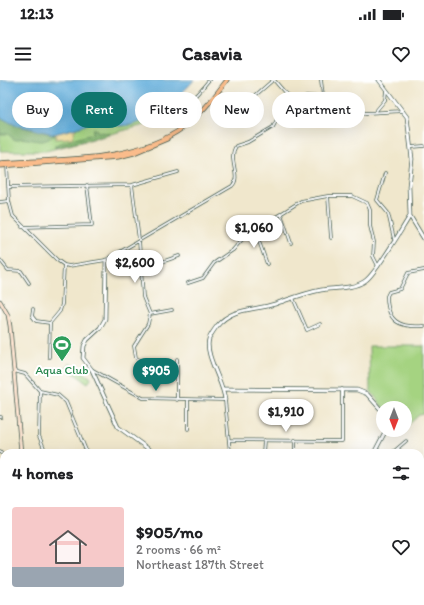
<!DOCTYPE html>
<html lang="en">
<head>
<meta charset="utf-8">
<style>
  body { margin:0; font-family:Itim,sans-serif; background:#f6f6f6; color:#202124; height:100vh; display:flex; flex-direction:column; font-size:15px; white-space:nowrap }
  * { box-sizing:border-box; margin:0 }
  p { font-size:13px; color:#757577 }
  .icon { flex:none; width:22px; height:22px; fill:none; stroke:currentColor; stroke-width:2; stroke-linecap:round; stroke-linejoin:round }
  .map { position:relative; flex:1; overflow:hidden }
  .sheet { position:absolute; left:0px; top:369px; width:424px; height:156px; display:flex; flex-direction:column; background:#fff; border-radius:12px 12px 0 0; box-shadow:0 4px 16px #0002 }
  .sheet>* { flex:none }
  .banner { position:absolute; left:12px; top:12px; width:400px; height:36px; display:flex; gap:8px }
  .needle { width:26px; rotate:180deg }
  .buttons { position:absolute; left:376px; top:321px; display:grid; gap:8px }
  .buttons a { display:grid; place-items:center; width:36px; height:36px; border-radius:50%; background:#fff; box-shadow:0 4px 16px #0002; font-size:20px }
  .price { position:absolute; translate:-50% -34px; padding:0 9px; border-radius:14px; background:#fff; color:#222; font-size:13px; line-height:26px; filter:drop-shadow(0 1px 2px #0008) }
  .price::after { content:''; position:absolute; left:50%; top:24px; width:12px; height:9px; margin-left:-6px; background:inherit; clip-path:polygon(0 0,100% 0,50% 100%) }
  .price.active { background:#0f766e; color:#fff }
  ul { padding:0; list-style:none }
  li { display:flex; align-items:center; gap:12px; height:100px; padding:0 12px }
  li+li { border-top:1px solid #e0e0e0 }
  li span { display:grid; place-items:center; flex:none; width:112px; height:80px; border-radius:4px; color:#555 }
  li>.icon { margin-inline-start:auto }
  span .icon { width:48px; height:48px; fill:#fffc; stroke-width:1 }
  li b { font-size:17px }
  h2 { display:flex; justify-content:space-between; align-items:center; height:48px; padding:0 12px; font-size:17px }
  .chip { padding:0 14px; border-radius:18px; background:#fff; box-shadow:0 4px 16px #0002; font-size:14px; line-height:36px }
  .chip.active { background:#0f766e; color:#fff }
  .status { display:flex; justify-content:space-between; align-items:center; height:28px; padding:0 20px; background:#fff; direction:ltr }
  .status svg { height:11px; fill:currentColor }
  header { display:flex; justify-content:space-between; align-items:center; height:52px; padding:0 12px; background:#fff; font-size:18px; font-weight:700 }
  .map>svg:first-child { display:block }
  .green { fill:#a5d381; stroke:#62885a }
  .forest { fill:#84b56f; stroke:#527952 }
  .sand { fill:#eeda9e; stroke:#868c69 }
  .water { fill:#63afdc; stroke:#417688 }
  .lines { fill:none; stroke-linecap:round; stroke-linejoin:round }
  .stream { stroke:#63afdc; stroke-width:1 }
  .minor-casing { stroke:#3e564b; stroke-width:3.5 }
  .tertiary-casing { stroke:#3e564b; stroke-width:4.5 }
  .secondary-casing { stroke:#3e564b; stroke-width:4.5 }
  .primary-casing { stroke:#3e564b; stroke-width:5 }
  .minor { stroke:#fff; stroke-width:2 }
  .tertiary { stroke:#fff; stroke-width:3 }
  .secondary { stroke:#fde4d1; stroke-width:3 }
  .primary { stroke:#fabc8b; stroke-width:3.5 }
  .labels { text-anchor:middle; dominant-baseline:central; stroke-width:4; stroke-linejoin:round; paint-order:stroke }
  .leisure-label { font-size:12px; fill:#27864d; stroke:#fff }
</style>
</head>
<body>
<div class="status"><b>12:13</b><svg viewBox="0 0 49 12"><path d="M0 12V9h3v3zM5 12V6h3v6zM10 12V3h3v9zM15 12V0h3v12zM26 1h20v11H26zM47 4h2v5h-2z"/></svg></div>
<header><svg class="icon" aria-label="menu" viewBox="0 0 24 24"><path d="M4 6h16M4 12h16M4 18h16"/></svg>Casavia<svg class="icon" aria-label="heart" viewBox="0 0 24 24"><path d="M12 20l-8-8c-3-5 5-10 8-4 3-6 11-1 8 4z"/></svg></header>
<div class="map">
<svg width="424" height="525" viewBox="0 0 424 525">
  <rect width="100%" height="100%" fill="#fff"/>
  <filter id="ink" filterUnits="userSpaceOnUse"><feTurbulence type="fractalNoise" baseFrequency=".025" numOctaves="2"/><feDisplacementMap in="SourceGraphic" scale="8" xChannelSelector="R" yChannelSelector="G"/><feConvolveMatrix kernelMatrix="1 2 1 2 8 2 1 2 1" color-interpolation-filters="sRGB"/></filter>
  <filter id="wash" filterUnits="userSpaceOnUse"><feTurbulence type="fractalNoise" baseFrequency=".012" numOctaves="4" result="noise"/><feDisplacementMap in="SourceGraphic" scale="16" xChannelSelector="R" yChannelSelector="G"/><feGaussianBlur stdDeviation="0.9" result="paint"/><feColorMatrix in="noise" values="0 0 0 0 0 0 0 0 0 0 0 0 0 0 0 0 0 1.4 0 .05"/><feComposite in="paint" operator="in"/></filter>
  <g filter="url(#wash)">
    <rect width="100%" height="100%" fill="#f0e7cc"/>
    <!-- green -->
    <path class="green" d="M0,37L40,52L54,54L80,47L92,42L120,46L131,45L149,38L152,43L46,71H0Z
      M369,266H424V334L419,335L405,348V328H383L370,310Z
      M69,283L90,297L91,299L88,303L66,288Z"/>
    <!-- forest -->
    <path class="forest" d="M0,37L15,45L56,55C51,57 48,60 42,61C33,61 24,56 15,60L8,54H0Z
      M93,49H96L98,52L109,53V55L55,68V65L92,54Z"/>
    <!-- sand -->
    <path class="sand" d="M76,48L72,58L55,59L57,56L54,54Z"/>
    <!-- water -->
    <path class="water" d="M0,0H194C186,10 170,23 158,28L155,35L147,40L131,45L120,46L92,42L80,47L54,54L15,45L0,37Z"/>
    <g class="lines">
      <!-- stream -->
      <path class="stream" d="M0,434L4,426"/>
    </g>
  </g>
  <g filter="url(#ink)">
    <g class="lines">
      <defs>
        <path id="minor" d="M274,0L293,22
          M321,0L323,16
          M241,28L273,0
          M375,32L385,20L386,11
          M160,39C183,29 193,20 209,0
          M412,67L424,66
          M7,85L9,121L13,136L57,180L64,185L69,186L106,180L232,106C242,97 227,79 236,66L248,62L273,47L282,30L287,25L306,16L321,17L349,29L366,33L403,31
          M385,93L377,120L388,133L394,159
          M132,105L139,160L143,217L150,234L148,244L134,266L136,278L146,283
          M8,107L132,105L178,92
          M328,116L331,158
          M0,122L9,121
          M281,134L291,163
          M22,147L92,145L87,105
          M255,150L267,184
          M0,180L8,190L21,191L29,203
          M141,189L179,176
          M424,190L408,193L400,209L389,212L387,216C387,242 400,248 424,246
          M188,203L203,198L214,183L233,170L245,156L255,150L301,121L328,116H352L367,123L370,130V146L374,162L373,176L378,186
          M293,218L307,250L320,244
          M33,229L32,236L36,241L50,243
          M150,234L172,230
          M49,277L50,243L60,231L62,224L64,185
          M93,290L143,318L225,320L230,373
          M14,291L25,294L40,311L39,356L46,373
          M40,311L58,315L66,322L87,373
          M177,320V279
          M0,337H1
          M188,349V320
          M229,360L342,361V309
          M398,368L402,373
          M0,372L1,373
          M263,373L264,360
          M295,373V360
          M392,373L406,361
          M420,398L424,404
          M420,457L424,452
          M420,468L424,480
          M0,483L4,484
          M420,490L424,489
          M0,510L4,511
          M59,521V525
          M62,521V525
          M226,521L228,525
          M251,521L253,525
          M326,521V525
          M82,525V521
          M230,525L249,521
          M390,525L391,521"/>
        <path id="tertiary" d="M379,0L407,37L412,79L409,106L410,136L424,159
          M106,180L105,239L100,248L87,260L84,266L83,278L92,290L118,347L154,373
          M224,309L357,310L367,314L383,332
          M225,320C224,303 204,275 209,259C211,254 214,250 217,246C233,227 253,231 275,224C290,219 305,213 321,210C335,208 353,209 365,201C376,194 401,150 410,136
          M374,373L386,350
          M0,410L4,411"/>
        <path id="secondary" d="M0,221L8,235L10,246L21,373
          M145,521L149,525
          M20,525V521"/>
        <path id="primary" d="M0,83C57,79 135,83 184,47C201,35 214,17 227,0
          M0,86L118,77L134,73L167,59"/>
      </defs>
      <!-- minor casing -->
      <use href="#minor" class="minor-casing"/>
      <!-- tertiary casing -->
      <use href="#tertiary" class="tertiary-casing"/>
      <!-- secondary casing -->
      <use href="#secondary" class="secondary-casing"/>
      <!-- primary casing -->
      <use href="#primary" class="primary-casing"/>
      <!-- minor -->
      <use href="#minor" class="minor"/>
      <!-- tertiary -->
      <use href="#tertiary" class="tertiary"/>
      <!-- secondary -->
      <use href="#secondary" class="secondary"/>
      <!-- primary -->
      <use href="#primary" class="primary"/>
    </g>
  </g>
  <!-- icons -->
  <defs>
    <symbol id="stadium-pin" viewBox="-11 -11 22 30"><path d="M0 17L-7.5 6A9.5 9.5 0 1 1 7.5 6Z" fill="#2e9e5b" stroke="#fff"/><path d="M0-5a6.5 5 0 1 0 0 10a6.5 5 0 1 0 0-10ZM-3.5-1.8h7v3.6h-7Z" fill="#fff"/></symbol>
  </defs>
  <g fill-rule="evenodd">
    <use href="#stadium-pin" x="51" y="254" width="22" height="30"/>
  </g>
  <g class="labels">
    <!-- leisure labels -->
    <g class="leisure-label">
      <text x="62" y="290">Aqua Club</text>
    </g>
  </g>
</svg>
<div class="buttons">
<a><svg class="needle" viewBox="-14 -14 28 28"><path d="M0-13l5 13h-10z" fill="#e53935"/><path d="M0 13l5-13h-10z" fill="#757577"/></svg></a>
</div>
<b class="price" style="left:254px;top:169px">$1,060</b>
<b class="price" style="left:135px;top:204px">$2,600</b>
<b class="price active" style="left:156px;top:312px">$905</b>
<b class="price" style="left:286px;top:353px">$1,910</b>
<div class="banner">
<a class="chip">Buy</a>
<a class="chip active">Rent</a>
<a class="chip">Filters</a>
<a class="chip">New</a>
<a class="chip">Apartment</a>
</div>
<section class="sheet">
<h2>4 homes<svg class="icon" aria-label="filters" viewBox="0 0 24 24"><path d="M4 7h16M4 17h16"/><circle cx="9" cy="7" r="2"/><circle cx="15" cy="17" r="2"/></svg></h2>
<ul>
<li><span style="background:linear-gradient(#f6c9c9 75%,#9aa5b1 0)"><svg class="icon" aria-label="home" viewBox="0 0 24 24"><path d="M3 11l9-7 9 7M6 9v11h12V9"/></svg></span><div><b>$905/mo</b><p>2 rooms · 66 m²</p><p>Northeast 187th Street</p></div><svg class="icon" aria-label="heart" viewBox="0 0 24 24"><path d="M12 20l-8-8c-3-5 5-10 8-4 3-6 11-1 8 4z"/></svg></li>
</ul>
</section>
</div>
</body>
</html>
